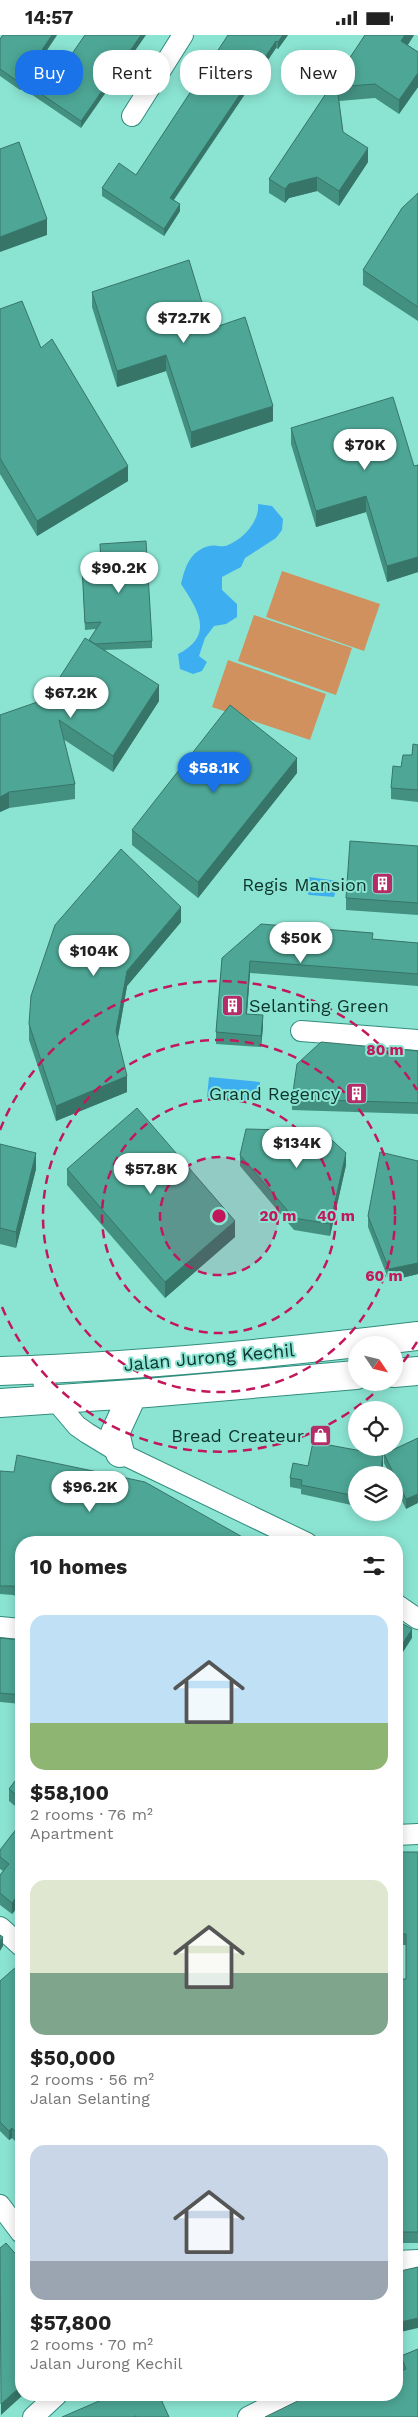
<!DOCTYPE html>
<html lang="en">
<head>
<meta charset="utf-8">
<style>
  body { margin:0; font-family:"Work Sans",sans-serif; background:#f2f2f2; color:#222; height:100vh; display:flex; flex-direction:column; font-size:19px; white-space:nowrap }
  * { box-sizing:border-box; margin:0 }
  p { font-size:16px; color:#767676 }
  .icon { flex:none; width:28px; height:28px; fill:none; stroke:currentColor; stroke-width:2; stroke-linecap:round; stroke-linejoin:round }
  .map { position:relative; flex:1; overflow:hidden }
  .sheet { position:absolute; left:15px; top:1501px; width:388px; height:865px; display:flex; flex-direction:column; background:#fff; border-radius:20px; box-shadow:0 2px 12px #0003 }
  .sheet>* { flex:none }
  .banner { position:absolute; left:15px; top:15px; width:389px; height:45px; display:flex; gap:10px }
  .needle { width:32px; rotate:125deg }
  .tools { position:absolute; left:348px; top:1301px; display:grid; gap:10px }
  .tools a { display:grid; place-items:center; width:55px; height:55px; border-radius:50%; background:#fff; box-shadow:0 2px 12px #0003; font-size:25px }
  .price { position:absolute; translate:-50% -42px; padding:0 11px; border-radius:18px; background:#fff; color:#222; font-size:16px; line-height:32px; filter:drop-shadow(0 1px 2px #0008) }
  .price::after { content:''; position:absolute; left:50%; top:30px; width:15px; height:11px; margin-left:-8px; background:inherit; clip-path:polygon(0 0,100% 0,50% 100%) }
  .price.on { background:#1a73e8; color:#fff }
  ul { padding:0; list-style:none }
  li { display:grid; align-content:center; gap:10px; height:265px; padding:0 15px }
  li span { display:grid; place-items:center; height:155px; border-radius:15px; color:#555 }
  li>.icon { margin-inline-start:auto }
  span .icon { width:90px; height:90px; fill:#fffc; stroke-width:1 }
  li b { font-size:21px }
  h2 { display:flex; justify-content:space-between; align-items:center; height:60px; padding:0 15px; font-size:21px }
  .chip { padding:0 18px; border-radius:20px; background:#fff; box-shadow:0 2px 12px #0003; font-size:18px; line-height:45px }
  .chip.on { background:#1a73e8; color:#fff }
  .status { display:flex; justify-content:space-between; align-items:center; height:35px; padding:0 25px; background:#fff; direction:ltr }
  .status svg { height:14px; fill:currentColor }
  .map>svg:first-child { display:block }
  .park { fill:#d0915e }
  .water { fill:#3daff1 }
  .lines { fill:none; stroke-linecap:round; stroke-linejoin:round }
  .minor-casing { stroke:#308d7d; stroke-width:22 }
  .secondary-casing { stroke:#308d7d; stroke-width:30 }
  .minor { stroke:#fff; stroke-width:20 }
  .secondary { stroke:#fff; stroke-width:28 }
  .wall { fill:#439081 }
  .shaded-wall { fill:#377569 }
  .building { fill:#4ea796; stroke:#377569 }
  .ring { fill:none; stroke:#c2185b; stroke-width:2.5; stroke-dasharray:9 6 }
  .labels { text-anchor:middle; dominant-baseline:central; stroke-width:4; stroke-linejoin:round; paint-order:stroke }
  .poi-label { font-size:18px; fill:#0b322b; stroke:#8be4d2; text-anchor:end }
  .street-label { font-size:18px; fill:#0b322b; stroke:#8be4d2 }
  .centre { fill:#c2185b; stroke:#8be4d2; stroke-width:2.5 }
  .ring-label { font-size:15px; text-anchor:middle; font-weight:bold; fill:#c2185b; stroke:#8be4d2; stroke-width:4; stroke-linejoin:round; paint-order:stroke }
</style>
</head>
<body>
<div class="status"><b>14:57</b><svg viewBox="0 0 49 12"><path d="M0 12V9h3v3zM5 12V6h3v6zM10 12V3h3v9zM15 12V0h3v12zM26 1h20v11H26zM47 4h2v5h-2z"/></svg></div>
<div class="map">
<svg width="418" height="2382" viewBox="0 0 418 2382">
  <rect width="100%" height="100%" fill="#8be4d2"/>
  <!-- park -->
  <path class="park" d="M282,536L380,569L364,616L266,582Z
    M254,580L352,613L336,660L238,626Z
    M228,625L326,659L310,705L212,672Z"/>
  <!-- water -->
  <path class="water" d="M258,469L272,471L283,484L282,495L276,503L245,523L241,532L222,542V555L237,569V582L226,589L214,591L205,603L199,621L207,627L202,636L193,639L180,634L178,619C215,600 198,575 181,549C185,532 190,516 209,511C215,509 223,513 228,510C243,504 260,486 258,469Z
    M309,842L338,846L334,862L309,860L302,851Z
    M209,1042L260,1047L258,1066L207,1062Z"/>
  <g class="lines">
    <defs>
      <path id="minor" d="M132,81L183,0
        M301,996L418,1005
        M40,1335L44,1350L55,1365L77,1391L87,1398L120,1418L307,1508
        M396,1569L418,1584
        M0,1592L21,1594
        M396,1800L418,1799
        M0,1892L21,1911
        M0,2170L21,2198
        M396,2226L418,2225
        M33,2382L57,2360
        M248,2382L291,2360"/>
      <path id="secondary" d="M0,1336C140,1331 279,1318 418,1301
        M394,1338L418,1336
        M0,1368L147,1358L356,1340
        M120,1418L115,1398L133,1359"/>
    </defs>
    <!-- minor casing -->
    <use href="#minor" class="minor-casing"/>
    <!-- secondary casing -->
    <use href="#secondary" class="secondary-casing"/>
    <!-- minor -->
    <use href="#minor" class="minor"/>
    <!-- secondary -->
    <use href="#secondary" class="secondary"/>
  </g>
  <!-- wall -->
  <path class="wall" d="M3,0H57L42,23L60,36L85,0L81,93L22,53L20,55L0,41V4Z
    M228,0H288L278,14L276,13L174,165L180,176L164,201L102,161V153L136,140Z
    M365,0H414L408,10L418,17V52L399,79L375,63L339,66L343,97L368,127L339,171L317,156L289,163L285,168L269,158V144Z
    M418,158V286L363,250V235Z
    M92,257L210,294L273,386L191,413L166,336L117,352L92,272Z
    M0,274L41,313L128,446L37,501L0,439Z
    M291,393L414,431L418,430V537L387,547L366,477L316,492L291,409Z
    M100,509L152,606V613L105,615L159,666L113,737L63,704L75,749V764L9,773L0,777L46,664L89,605L96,594L85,595L82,532L101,531Z
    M418,710V767L391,764V753L401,732L412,720Z
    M297,738L198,863L132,810V795Z
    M418,811V880L346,875V863Z
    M181,887L127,951L118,1003L127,1057L56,1086L29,1005V989Z
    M373,904L418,908V951L250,938L247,979L263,992L261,1012L216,1009V997L222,923Z
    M418,1016V1079L292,1075V1064Z
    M0,1109L36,1134L16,1213L0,1209Z
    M240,1120L346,1130L330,1201L294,1195L240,1131Z
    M418,1126V1239L389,1246L368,1192V1181Z
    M67,1134L235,1202L165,1263L67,1150Z
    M418,1403L406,1474L394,1449V1440H390L384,1428V1419Z
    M383,1430L381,1440H356V1471L301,1459V1454L290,1452V1443L308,1431Z
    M0,1436L21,1508V1563L13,1560L0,1559Z
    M0,1603L21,1605V1669L0,1667Z
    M21,1738V1776L9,1766V1754Z
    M21,1788V1868L12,1879L0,1870V1840L3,1836L0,1834V1815Z
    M396,1817H418V2208H396V1944H406V1910H396Z
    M21,1938V2112L12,2103L9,2105L0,2096V1946Z
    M418,2314V2382L345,2361L402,2335L401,2332V2321Z"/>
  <!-- shaded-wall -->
  <path class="shaded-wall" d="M52,0H57L38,28V21Z
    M141,0H146L81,93V86Z
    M283,0H288L278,14V7Z
    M405,0H414L401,20V6Z
    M276,6V13L170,170V163Z
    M418,38V52L399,79V65Z
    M22,46V53L20,55V48Z
    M368,113V127L339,171V156Z
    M317,142V156L289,163L285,168V154L289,149Z
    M180,169V176L164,201V194Z
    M47,184V200L0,217V202Z
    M166,320V336L117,352V336Z
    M273,371V386L191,413V397Z
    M128,431V446L37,501V486Z
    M366,461V477L316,492V476Z
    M418,522V537L387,547V531Z
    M159,650V666L113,737V721Z
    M297,723V738L198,863V847Z
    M9,757V773L0,777V762Z
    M181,872V887L127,951L116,1012V996L127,936Z
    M250,926V938L246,990V979Z
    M263,980V992L261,1012V1001Z
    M127,1041V1057L56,1086V1071Z
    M36,1118V1134L16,1213V1197Z
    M346,1118V1130L330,1201V1189Z
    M235,1186V1202L165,1263V1247Z
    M418,1228V1239L389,1246V1234Z
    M383,1420V1430L381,1440H380Z
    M418,1459V1468L406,1474V1464Z
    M412,1594V1603L396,1628V1619Z
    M21,1856V1868L12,1879V1868Z
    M3,1902V1911L0,1916V1907Z
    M12,2093V2103L9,2105V2096Z
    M418,2283V2293L396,2298V2288Z
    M21,2351V2360H23L1,2380V2369Z
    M158,2360H180L158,2368Z"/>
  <!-- building -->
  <path class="building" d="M3,0H52L38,21L60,36L85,0H141L81,86L22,46L20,48L0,34V4Z
    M228,0H283L278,7L276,6L170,163L180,169L164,194L102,153L119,128L136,140Z
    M365,0H405L401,6L418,17V38L399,65L375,49L337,52L343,97L368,113L339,156L317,142L289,149L285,154L269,144Z
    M19,107L47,184L0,202V114Z
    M418,158V272L363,235L402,173Z
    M189,225L210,294L245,282L273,371L191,397L166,320L117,336L92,257Z
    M22,266L41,313L52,304L128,431L37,486L0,423V274Z
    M393,362L414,431L418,430V522L387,531L366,461L316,476L291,393Z
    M146,506L152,606L95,609L89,605L101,587L85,588L82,532L101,531L100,509Z
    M85,603L159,650L113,721L59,685L75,749L9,757L0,762V680L46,664Z
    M230,670L297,723L198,847L132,795Z
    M413,709L418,710V755L391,753L393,731L401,732L403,720H412Z
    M350,806L418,811V868L346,863Z
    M121,814L181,872L127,936L116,996L127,1041L56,1071L29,989L31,961L55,890Z
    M261,889L373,898L372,904L418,908V939L250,926L246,979L263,980L261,1001L216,997L222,923Z
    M321,1007L418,1016V1068L292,1064L297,1029Z
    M137,1073L235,1186L165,1247L67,1134Z
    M246,1094L322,1096L346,1118L330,1189L294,1183L240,1120Z
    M0,1109L36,1118L16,1197L0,1193Z
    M380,1117L418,1126V1228L389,1234L368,1181Z
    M418,1403V1459L406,1464L384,1419Z
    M313,1407L383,1420L380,1440H356V1461L301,1450L302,1445L290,1443L293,1428L308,1431Z
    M17,1420L145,1447L253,1508H21V1554L13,1551H0V1436L14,1437Z
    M396,1585L412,1594L396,1619Z
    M0,1603L21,1605V1660L0,1658Z
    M21,1738V1764L9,1754Z
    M21,1788V1856L12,1868L0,1858V1840L9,1829L0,1822V1815Z
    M396,1817H418V2197H396V1944H406V1899H396Z
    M0,1900L3,1902L0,1907Z
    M16,1932L21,1938V2103L12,2093L9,2096L0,2087V1946Z
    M6,2208L21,2225V2351L1,2369L0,2213Z
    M418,2232V2283L396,2288V2237Z
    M418,2314V2382H265L310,2360H344L345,2361L348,2360H396V2338L406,2334L401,2321Z
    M113,2360H159L169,2382H136V2381L133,2382H62Z"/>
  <!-- distance rings -->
  <circle cx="219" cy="1181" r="59" fill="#c2185b" fill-opacity=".12"/>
  <g class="ring">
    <circle cx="219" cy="1181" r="59"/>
    <circle cx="219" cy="1181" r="117"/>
    <circle cx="219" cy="1181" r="176"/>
    <path d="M417 1307A235 235 0 0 1 395 1337M384 1349A235 235 0 0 1 0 1267M0 1095A235 235 0 0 1 417 1055"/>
  </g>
  <!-- icons -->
  <defs>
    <symbol id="building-square" viewBox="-11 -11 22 22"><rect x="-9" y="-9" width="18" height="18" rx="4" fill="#b62c68" stroke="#8be4d2"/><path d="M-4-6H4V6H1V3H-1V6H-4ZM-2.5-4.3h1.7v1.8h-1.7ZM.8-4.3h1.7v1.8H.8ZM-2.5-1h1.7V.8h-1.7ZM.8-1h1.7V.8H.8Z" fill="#fff"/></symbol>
    <symbol id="shop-square" viewBox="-11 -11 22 22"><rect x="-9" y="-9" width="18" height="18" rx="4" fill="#b62c68" stroke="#8be4d2"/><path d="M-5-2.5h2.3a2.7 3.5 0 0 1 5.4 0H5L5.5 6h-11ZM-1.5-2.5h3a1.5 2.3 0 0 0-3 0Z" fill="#fff"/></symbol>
  </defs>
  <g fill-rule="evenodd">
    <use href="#building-square" x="370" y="836" width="25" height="25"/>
    <use href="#building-square" x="220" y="958" width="25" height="25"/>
    <use href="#building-square" x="344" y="1046" width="25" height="25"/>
    <use href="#shop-square" x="308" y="1388" width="25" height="25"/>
  </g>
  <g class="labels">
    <!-- poi labels -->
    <g class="poi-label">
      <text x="367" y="849">Regis Mansion</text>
      <text x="249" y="970" text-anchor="start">Selanting Green</text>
      <text x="340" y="1058">Grand Regency</text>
      <text x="304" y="1400">Bread Createur</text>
    </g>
    <!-- street labels -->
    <g class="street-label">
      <text transform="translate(209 1322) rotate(-5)">Jalan Jurong Kechil</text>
    </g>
  </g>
  <circle cx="219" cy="1181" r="8" class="centre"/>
  <g class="ring-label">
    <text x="385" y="1020">80 m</text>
    <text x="278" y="1186">20 m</text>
    <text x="336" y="1186">40 m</text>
    <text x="384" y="1246">60 m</text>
  </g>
</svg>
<div class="tools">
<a><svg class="needle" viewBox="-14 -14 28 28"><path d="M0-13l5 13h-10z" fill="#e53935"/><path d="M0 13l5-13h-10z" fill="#767676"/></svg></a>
<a><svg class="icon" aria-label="locate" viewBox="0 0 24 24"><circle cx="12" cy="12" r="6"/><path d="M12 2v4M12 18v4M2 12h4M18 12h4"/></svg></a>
<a><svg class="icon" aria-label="layers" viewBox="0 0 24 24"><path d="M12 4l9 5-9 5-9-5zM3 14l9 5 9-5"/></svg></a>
</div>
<b class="price" style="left:184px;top:309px">$72.7K</b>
<b class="price" style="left:365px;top:436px">$70K</b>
<b class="price" style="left:119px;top:559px">$90.2K</b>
<b class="price" style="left:71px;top:684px">$67.2K</b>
<b class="price on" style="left:214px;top:759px">$58.1K</b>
<b class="price" style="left:301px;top:929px">$50K</b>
<b class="price" style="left:94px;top:942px">$104K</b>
<b class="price" style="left:297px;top:1134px">$134K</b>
<b class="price" style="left:151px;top:1160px">$57.8K</b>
<b class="price" style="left:90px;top:1478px">$96.2K</b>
<div class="banner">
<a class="chip on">Buy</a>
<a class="chip">Rent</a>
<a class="chip">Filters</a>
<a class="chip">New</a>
</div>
<section class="sheet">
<h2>10 homes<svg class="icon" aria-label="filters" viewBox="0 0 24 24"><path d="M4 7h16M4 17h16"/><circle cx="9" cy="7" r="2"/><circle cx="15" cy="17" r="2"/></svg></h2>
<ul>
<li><span style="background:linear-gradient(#bfe0f5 70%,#8fb573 0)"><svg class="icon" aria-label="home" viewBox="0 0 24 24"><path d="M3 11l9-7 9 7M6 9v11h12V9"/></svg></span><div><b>$58,100</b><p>2 rooms · 76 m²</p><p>Apartment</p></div></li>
<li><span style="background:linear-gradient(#dfe7d0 60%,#7fa58c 0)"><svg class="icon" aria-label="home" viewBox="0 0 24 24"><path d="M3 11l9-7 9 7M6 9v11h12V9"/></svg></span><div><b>$50,000</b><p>2 rooms · 56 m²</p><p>Jalan Selanting</p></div></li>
<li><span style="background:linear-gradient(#c9d6e8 75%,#9aa5b1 0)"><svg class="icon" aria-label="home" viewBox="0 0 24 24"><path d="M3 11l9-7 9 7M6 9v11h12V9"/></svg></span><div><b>$57,800</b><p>2 rooms · 70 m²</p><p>Jalan Jurong Kechil</p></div></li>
</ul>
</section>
</div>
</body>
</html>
